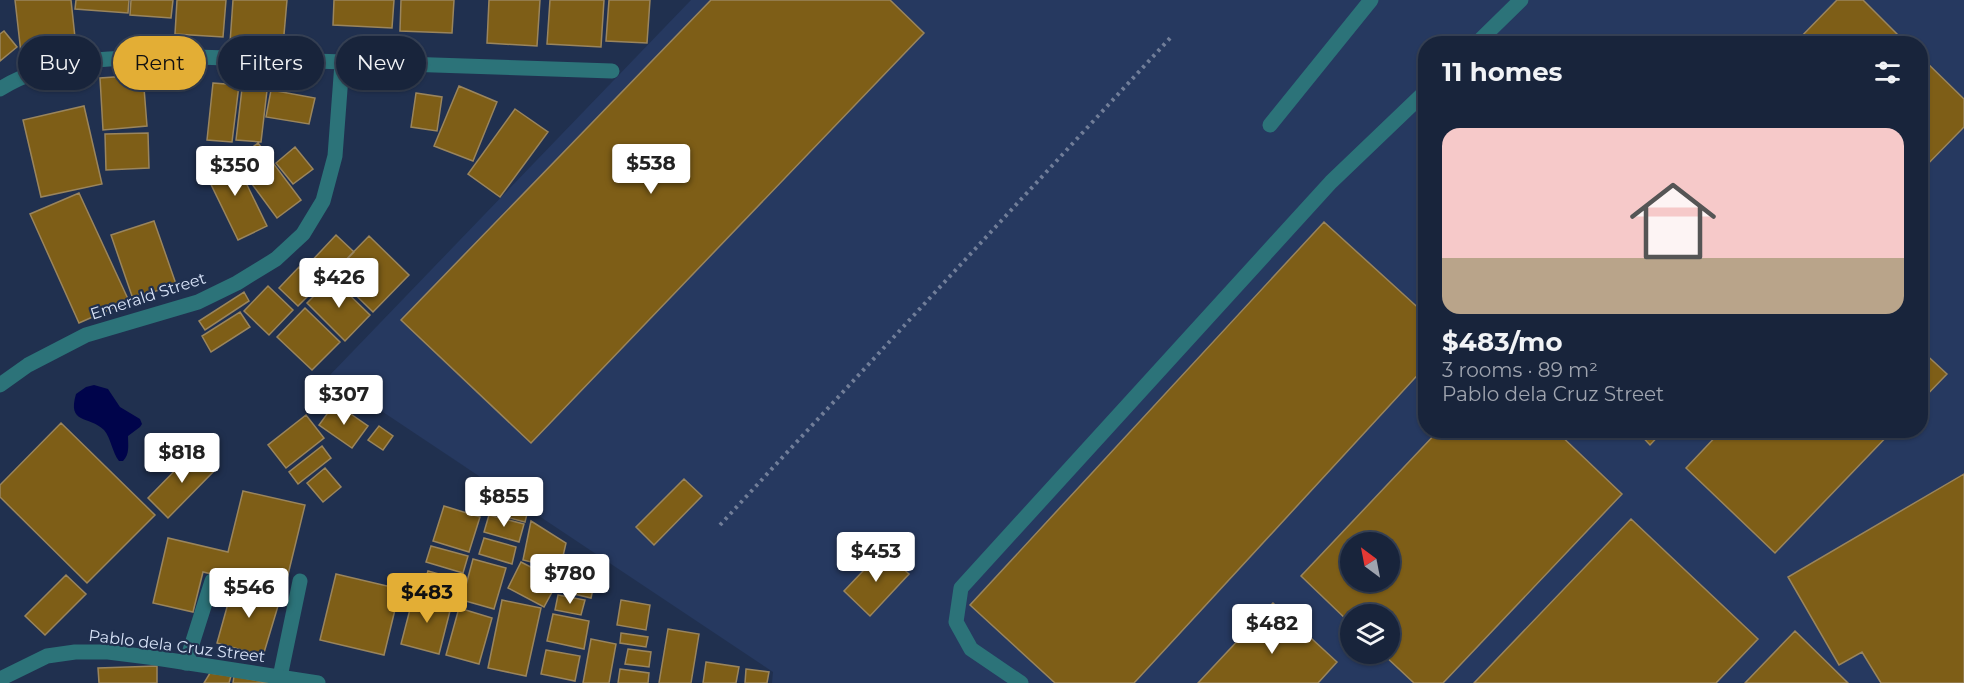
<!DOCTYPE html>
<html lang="en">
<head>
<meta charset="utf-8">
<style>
  body { margin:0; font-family:Montserrat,sans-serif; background:#212c42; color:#f1f3f6; height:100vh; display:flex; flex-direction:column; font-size:22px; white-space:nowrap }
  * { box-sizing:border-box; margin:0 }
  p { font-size:20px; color:#9fa4af }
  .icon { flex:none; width:33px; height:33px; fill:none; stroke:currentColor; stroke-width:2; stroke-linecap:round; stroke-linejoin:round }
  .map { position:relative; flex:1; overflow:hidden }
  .panel { position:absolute; left:1418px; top:36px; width:510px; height:402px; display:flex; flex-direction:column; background:#18243b; border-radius:24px; box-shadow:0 2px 4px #0004,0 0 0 2px #364155 }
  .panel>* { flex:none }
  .top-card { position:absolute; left:18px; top:36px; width:570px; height:54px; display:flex; gap:12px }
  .needle { width:39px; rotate:328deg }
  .tools { position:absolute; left:1340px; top:532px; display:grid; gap:12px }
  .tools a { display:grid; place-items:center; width:60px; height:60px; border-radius:50%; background:#18243b; box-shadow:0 2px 4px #0004,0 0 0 2px #364155; font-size:30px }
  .price { position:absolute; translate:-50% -51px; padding:0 14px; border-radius:6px; background:#fff; color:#222; font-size:20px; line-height:39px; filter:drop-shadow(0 2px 3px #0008) }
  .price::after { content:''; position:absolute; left:50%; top:36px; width:18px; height:14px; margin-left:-9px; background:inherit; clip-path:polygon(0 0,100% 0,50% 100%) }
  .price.current { background:#e3ae35; color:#111 }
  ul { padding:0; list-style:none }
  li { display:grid; align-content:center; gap:12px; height:318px; padding:0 24px }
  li+li { border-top:2px solid #364155 }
  li span { display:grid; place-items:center; height:186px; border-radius:18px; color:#555 }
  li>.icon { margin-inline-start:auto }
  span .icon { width:108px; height:108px; fill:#fffc; stroke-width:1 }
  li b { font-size:26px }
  h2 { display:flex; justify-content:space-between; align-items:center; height:72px; padding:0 24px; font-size:26px }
  .tag { padding:0 21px; border-radius:27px; background:#18243b; box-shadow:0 2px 4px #0004,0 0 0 2px #364155; font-size:21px; line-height:54px }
  .tag.current { background:#e3ae35; color:#111 }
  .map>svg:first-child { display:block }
  .built { fill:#263960; fill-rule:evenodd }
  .water { fill:#00044b }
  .building { fill:#7e5e17; stroke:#9a855d; stroke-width:1.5; fill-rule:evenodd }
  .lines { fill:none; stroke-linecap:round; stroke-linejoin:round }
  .path { stroke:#717e99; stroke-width:4; stroke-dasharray:3 4.5; stroke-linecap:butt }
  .service { stroke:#2c7379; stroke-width:15 }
  .minor { stroke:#2c7379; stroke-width:15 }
  .tertiary { stroke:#2c7379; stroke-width:15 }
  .labels { text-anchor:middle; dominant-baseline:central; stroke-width:4.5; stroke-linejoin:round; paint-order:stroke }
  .street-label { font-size:16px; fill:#d8e3f8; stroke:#20304f }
</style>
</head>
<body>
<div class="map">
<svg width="1964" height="683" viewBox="0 0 1964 683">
  <rect width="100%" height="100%" fill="#20304f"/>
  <!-- built -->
  <path class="built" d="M691,0H1964V683H772L773,672L329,376ZM1425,44H1920V430H1425ZM1350,543H1389V582H1350ZM1350,615H1389V654H1350Z"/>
  <!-- water -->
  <path class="water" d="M94,385L108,389L120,407L140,419L142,424L140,427L128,436C128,445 130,454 123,461H119C112,452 111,438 104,430C89,415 67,425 76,394L86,387Z"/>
  <!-- building -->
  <path class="building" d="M15,0H71L77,56L22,62Z
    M76,0H129L128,13L75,9Z
    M131,0H173L171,18L130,15Z
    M177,0H226L223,37L175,34Z
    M233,0H287L283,46L230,43Z
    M334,0H394L392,28L333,25Z
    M401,0H454L452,33L400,31Z
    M489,0H540L537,46L487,43Z
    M550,0H604L601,47L547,44Z
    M609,0H650L647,43L606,41Z
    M711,0H890L924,33L531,443L401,320Z
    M1837,0H1863L1907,44H1794Z
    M4,31L17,47L0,61V34Z
    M1920,56L1964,99V127L1920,172Z
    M143,75L147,126L103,130L100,78Z
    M243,80L268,82L261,142L236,140Z
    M213,83L239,85L232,142L207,140Z
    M459,86L497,102L473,161L434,146Z
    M271,90L315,98L309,124L266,117Z
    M416,93L442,97L437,131L411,127Z
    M84,106L102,184L41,197L23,120Z
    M515,109L548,132L500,197L468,174Z
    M148,133L149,168L106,170L105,134Z
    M258,143L301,200L277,218L235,161Z
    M295,147L313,169L293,184L276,163Z
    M232,154L267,226L238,240L203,168Z
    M79,193L129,301L79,323L30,214Z
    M154,221L176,284L133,299L111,235Z
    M1324,222L1425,314V367L1134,683H1055L970,605Z
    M336,235L354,252L324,283L307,266Z
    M369,236L409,275L373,312L333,273Z
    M299,267L318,286L298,306L279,288Z
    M332,278L370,315L345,341L307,303Z
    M268,286L293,310L269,335L244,311Z
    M244,292L249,301L205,330L199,321Z
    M305,308L340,342L312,370L277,337Z
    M240,312L250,327L211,352L202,336Z
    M1920,349L1947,374L1920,402Z
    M335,403L368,426L352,448L319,425Z
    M306,415L324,438L286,468L268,445Z
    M61,423L155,515L87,583L0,497V485Z
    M379,426L393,436L383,450L368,440Z
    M1439,430H1555L1622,494L1443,683H1414L1383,654H1389V615H1350V623L1301,576ZM1350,543H1389V582H1350Z
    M1636,430H1664L1650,445Z
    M1722,430H1893L1775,553L1686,468Z
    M322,446L331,458L298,484L289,472Z
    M195,450L215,470L168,518L148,498Z
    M325,468L341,487L323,502L307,483Z
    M1964,474V683H1881L1862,652L1839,665L1788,577Z
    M684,479L702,496L654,545L636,527Z
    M495,488L528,510L525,522L488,512Z
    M243,491L305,505L284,591L203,572L193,612L153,603L168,538L228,552Z
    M444,506L480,517L469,552L433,541Z
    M489,515L524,524L519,542L484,532Z
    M1631,519L1758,639L1716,683H1474Z
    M531,521L566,543L560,569L523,560Z
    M484,538L516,547L512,564L479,554Z
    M431,546L468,556L463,573L426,562Z
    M883,550L909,574L870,616L844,591Z
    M473,559L506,568L494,609L462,600Z
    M568,560L598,566L591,598L561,591Z
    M521,562L558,581L544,607L508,588Z
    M428,571L457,579L453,595L423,587Z
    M336,574L400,589L384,655L320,640Z
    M66,575L86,594L45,635L25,616Z
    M234,582L281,596L263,656L217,643Z
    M414,594L452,603L439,654L401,644Z
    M558,595L585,600L581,615L555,610Z
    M502,600L541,608L526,676L488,668Z
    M621,600L650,605L646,630L617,625Z
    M1273,603L1337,662L1318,683H1198Z
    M459,608L492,618L479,664L446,655Z
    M553,614L589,621L584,649L547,641Z
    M668,629L699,634L691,683H659Z
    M1795,631L1848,683H1745Z
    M621,633L648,637L646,647L620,643Z
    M591,639L616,644L609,683H583Z
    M628,649L651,652L649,667L625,664Z
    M546,650L580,656L575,681L541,674Z
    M706,662L739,667L736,683H703Z
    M157,666V683H99L98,668Z
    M620,669L649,673L648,683H618Z
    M746,669L769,672L767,683H745Z
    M210,673L231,676L229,683H204Z
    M234,676L270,683H233Z"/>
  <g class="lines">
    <!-- path -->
    <path class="path" d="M720,525L1172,36"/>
    <!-- service -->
    <path class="service" d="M1476,44L1521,0
      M1270,125L1371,0
      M186,663L212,581
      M280,677L300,581
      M1021,683L971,649L956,622L961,588L1331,182L1425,92"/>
    <!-- minor -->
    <path class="minor" d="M0,89C57,53 132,58 197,57L612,71
      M0,385L28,365L86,335L198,302L237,283L276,259L303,234L323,201L335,156L342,63"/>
    <!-- tertiary -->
    <path class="tertiary" d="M0,679L47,656L75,652H108L156,658L318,683"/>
  </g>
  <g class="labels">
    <!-- street labels -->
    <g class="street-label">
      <text transform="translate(148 296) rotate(-18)">Emerald Street</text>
      <text transform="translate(177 646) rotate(7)">Pablo dela Cruz Street</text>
    </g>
  </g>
</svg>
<div class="tools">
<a><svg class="needle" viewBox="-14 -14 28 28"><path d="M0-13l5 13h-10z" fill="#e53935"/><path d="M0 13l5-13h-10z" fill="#9fa4af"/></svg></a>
<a><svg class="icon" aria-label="layers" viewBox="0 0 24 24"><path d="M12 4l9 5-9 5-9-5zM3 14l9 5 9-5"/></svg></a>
</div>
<b class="price" style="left:651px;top:195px">$538</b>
<b class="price" style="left:235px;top:197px">$350</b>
<b class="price" style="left:339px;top:309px">$426</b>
<b class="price" style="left:344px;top:426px">$307</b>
<b class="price" style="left:182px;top:484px">$818</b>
<b class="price" style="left:504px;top:528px">$855</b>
<b class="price" style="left:876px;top:583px">$453</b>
<b class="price" style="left:570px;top:605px">$780</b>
<b class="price" style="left:249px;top:619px">$546</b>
<b class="price current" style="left:427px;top:624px">$483</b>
<b class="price" style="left:1272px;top:655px">$482</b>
<div class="top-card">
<a class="tag">Buy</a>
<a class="tag current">Rent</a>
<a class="tag">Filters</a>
<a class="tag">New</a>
</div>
<section class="panel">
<h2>11 homes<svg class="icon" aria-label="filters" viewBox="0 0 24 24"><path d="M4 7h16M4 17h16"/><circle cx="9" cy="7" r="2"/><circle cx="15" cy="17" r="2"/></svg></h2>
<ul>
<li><span style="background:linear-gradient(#f6c9c9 70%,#b9a48a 0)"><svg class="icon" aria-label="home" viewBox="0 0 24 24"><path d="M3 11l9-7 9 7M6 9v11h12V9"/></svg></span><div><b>$483/mo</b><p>3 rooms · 89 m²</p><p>Pablo dela Cruz Street</p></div></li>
</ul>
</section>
</div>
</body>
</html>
